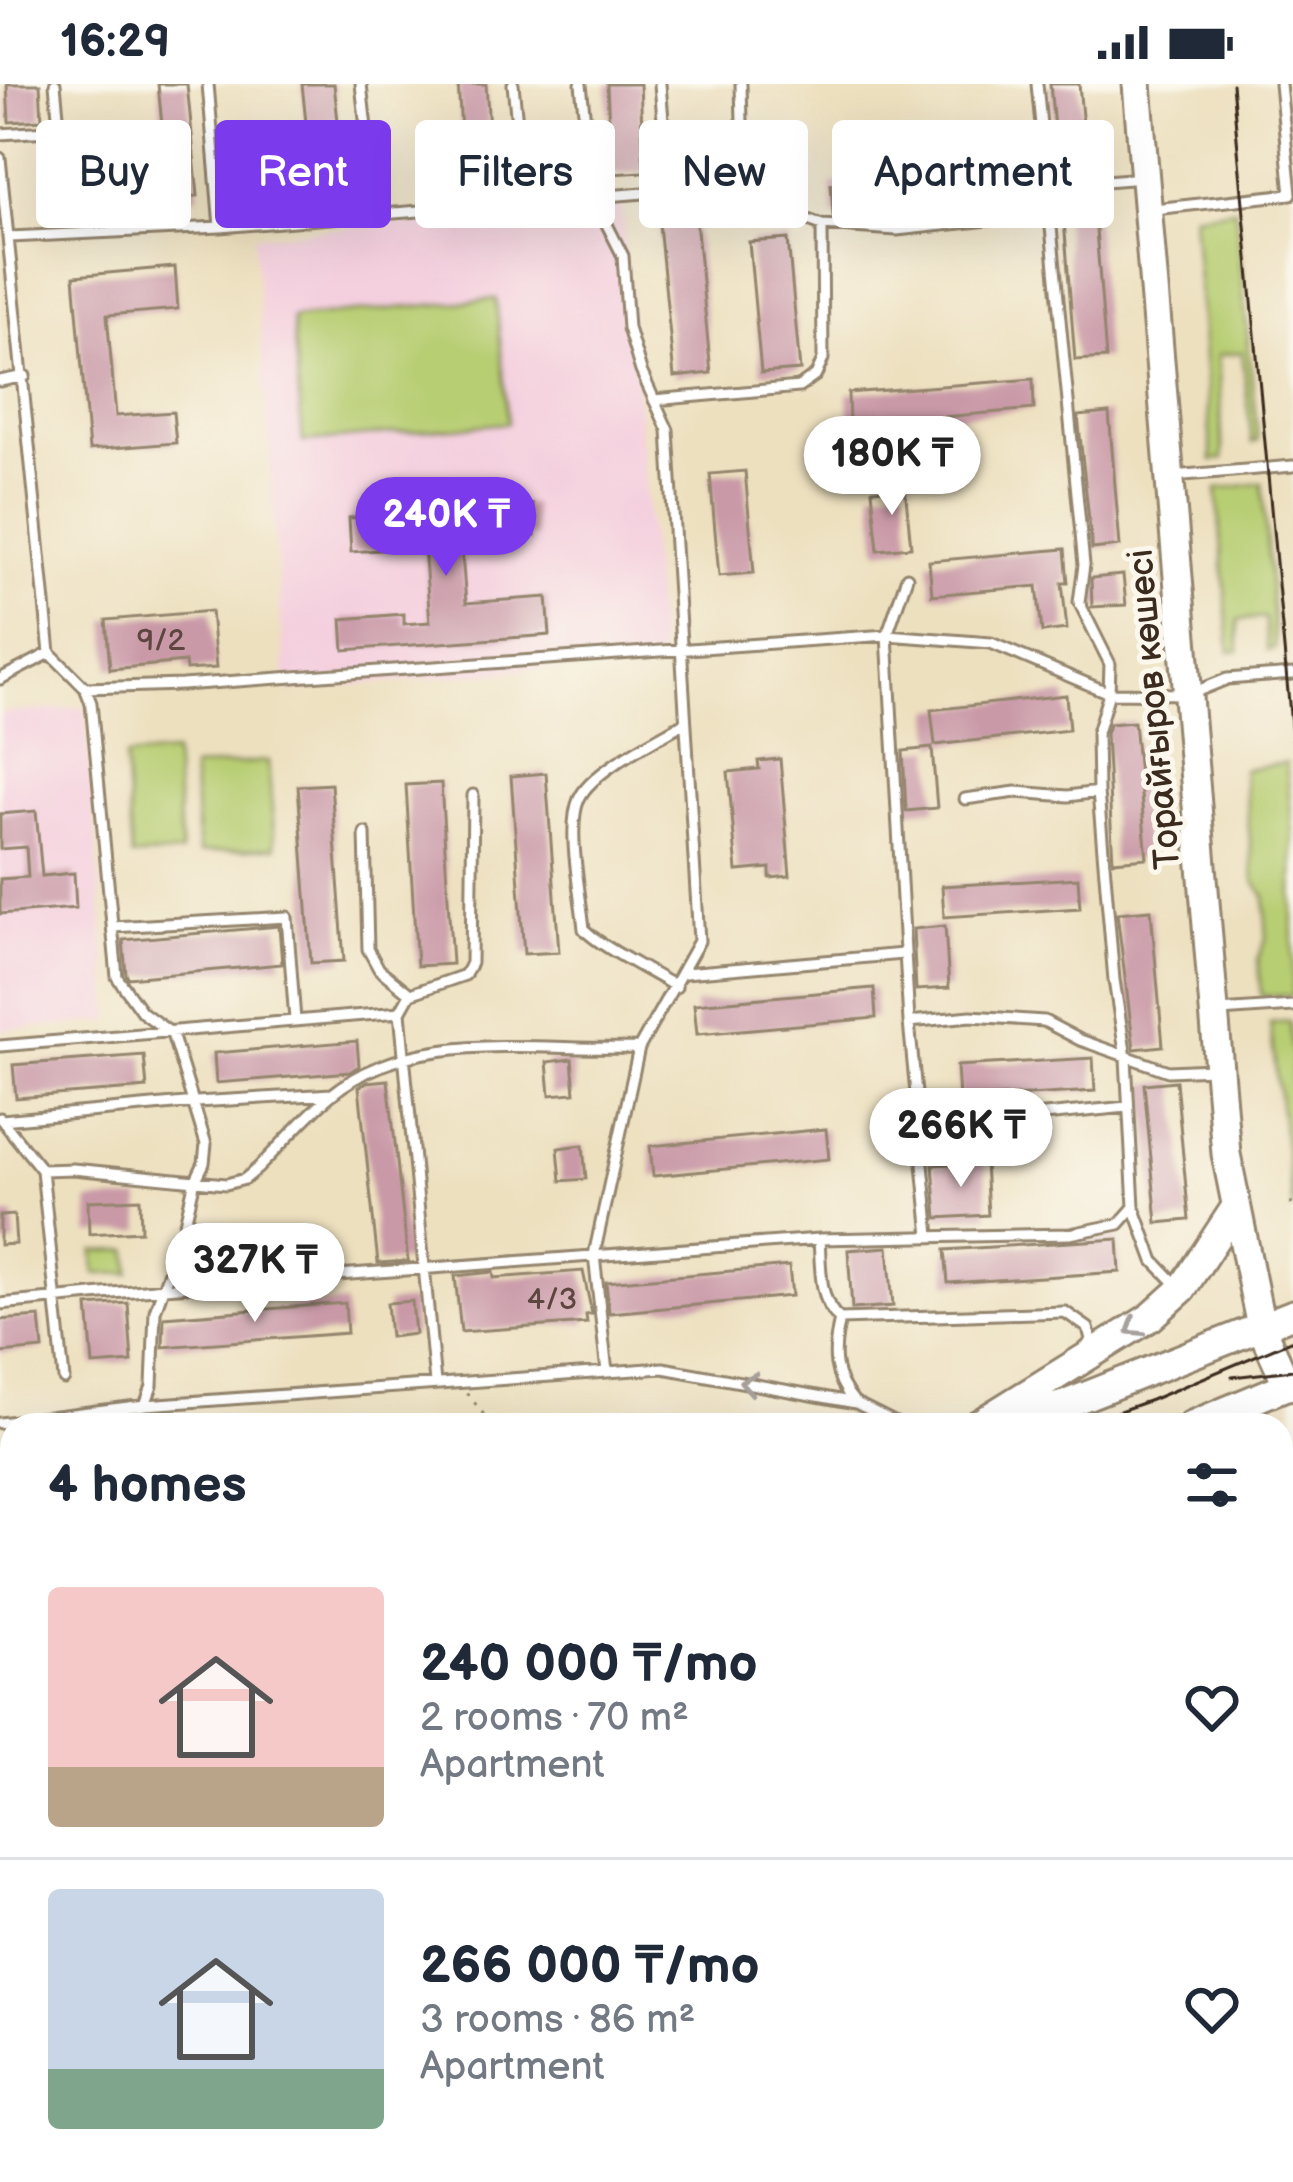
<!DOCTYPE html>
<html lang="en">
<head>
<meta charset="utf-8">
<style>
  body { margin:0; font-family:"Balsamiq Sans",sans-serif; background:#f2f2f3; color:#1f2937; height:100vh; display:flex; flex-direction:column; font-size:45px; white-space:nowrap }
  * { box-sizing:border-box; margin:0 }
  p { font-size:39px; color:#747a83 }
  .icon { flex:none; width:66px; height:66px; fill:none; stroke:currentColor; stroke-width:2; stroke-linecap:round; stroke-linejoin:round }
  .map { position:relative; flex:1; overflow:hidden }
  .side { position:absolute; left:0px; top:1329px; width:1293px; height:771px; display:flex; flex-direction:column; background:#fff; border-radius:36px 36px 0 0; box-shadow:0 12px 48px #0002 }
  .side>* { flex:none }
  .hud { position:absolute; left:36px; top:36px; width:1221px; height:108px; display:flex; gap:24px }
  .price { position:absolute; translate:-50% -102px; padding:0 27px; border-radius:42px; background:#fff; color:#222; font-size:39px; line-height:78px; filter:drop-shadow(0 3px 6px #0008) }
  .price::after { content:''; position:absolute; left:50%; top:72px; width:36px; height:27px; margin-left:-18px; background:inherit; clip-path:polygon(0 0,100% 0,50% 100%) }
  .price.on { background:#7c3aed; color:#fff }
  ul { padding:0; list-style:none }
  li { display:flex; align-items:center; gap:36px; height:300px; padding:0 48px }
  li+li { border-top:3px solid #e0e1e3 }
  li span { display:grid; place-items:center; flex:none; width:336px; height:240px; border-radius:12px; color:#555 }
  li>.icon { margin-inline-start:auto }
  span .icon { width:144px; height:144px; fill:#fffc; stroke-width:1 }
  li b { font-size:51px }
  h2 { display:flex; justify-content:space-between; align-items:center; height:144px; padding:0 48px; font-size:51px }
  .chip { padding:0 42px; border-radius:12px; background:#fff; box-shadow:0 12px 48px #0002; font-size:42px; line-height:108px }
  .chip.on { background:#7c3aed; color:#fff }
  .status { display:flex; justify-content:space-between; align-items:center; height:84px; padding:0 60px; background:#fff; direction:ltr }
  .status svg { height:33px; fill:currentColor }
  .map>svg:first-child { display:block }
  .built { fill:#f4cfde }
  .green { fill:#b8ce73; stroke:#7a7c48; stroke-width:3 }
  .building { fill:#c999a7 }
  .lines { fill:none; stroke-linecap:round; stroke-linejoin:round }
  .service-casing { stroke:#94856e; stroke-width:15 }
  .primary-casing { stroke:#94856e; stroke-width:33 }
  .path { stroke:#94856e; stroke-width:3; stroke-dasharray:3 9; stroke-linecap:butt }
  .service { stroke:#fff; stroke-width:9 }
  .primary { stroke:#fff; stroke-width:27 }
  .tram { stroke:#3b2a1e; stroke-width:3 }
  .oneway { stroke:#a79f9a }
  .labels { text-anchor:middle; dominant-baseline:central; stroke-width:10; stroke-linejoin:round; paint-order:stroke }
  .number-label { font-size:30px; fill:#5e4640 }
  .street-label { font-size:36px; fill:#3b2a1e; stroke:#fbf7ec }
</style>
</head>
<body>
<div class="status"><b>16:29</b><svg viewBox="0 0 49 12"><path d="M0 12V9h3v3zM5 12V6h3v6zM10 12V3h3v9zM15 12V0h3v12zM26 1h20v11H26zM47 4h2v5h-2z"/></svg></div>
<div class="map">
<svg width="1293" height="2098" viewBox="0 0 1293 2098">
  <rect width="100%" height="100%" fill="#fbf7ec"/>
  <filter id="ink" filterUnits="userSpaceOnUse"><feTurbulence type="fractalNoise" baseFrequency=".00833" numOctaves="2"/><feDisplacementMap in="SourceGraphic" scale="24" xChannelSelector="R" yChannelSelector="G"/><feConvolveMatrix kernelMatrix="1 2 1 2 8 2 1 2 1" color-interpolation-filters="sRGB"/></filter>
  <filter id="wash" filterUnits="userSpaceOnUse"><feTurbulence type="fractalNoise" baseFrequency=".004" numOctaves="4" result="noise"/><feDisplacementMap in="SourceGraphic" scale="48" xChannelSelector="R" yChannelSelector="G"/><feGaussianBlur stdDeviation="2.7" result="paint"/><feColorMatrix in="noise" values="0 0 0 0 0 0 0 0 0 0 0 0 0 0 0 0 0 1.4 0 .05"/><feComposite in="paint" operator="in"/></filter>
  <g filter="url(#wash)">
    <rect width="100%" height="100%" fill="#ede0bf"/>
    <!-- built -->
    <path class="built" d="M622,120L660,574L286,607L254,152Z
      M85,623L111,937L0,946V629Z
      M499,2088H735L736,2098H500Z"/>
    <!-- green -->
    <path class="green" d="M1235,125L1258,357L1252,359L1242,268L1218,271L1223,375L1212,377L1193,131Z
      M496,215L508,339L303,358L292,234Z
      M1262,399L1275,564L1267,567L1265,534L1238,536L1239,567L1230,568L1217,405Z
      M174,669L181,769L132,773L125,673Z
      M268,677L275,763L199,769L192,684Z
      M1286,679L1293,750V912H1261L1258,875L1266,854L1265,812L1254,796L1243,685Z
      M1289,937L1293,977V1126L1270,939Z
      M129,1166L130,1189L95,1190L94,1167Z"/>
    <g id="blocks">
      <!-- building -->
      <path class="building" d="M7,0H40L42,36L9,38Z
        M158,0H187L198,112L169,115Z
        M302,0H334L345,103L313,107Z
        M458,0H486L493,103L465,105Z
        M607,0H640L644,88L611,90Z
        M1050,0H1079L1086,76L1057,78Z
        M1017,85L1020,117L833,132L831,100Z
        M1094,120L1106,274L1075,276L1063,123Z
        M696,136L711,289L674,293L659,140Z
        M788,155L800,286L761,289L749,158Z
        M175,183L178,225L107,231L116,332L173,328L176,359L89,366L74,192Z
        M1033,295L1034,325L849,341L848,309Z
        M1109,329L1120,462L1092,465L1078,332Z
        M745,387L754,489L719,492L710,390Z
        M905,403L911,463L878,466L872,406Z
        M533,420L535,452L461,458L466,519L547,513L550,551L344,566L342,535L404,530V540L430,538L424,463L351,468L349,434Z
        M1065,465L1068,499H1062L1067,545L1042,548L1037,502L932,511L929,477Z
        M1123,491L1126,521L1092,523L1091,494Z
        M211,527L216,584L186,586L185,578L110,585L106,536Z
        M1066,611L1069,646L935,661L931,626Z
        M1134,638L1147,774L1113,777L1106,650L1109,640Z
        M932,664L937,724L906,727L903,667Z
        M780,675L790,792L770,794V784L737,787L728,688L759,685L758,677Z
        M546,689L559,868L524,870L511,692Z
        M441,699L452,880L417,882L406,701Z
        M331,700L344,877L311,879L298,702Z
        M36,727L42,792L74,789L76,824L0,830V795L28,793L26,763L0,765V730Z
        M1078,794L1080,824L944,833L942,802Z
        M1151,826L1163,962L1134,965L1117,829Z
        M279,842L282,880L128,894L126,890L123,856Z
        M945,842L949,904L916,906L913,845Z
        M874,904L876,934L697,950L694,920Z
        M357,957L359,982L350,988L216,999L214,969Z
        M144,971L147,1004L16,1014L13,981Z
        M1093,974L1095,1007L959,1015L957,982Z
        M572,975L575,1009L550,1011L547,978Z
        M388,996L408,1177L378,1179L359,1003L367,998Z
        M1176,997L1189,1136L1157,1139L1144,1000Z
        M826,1045L829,1075L653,1092L650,1062Z
        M583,1061L586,1095L561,1097L558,1064Z
        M985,1078L988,1131L937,1134L933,1081Z
        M140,1115L141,1147L89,1150L88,1117Z
        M14,1131L16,1160L0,1161V1132Z
        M1118,1155L1120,1188L948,1199L945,1166Z
        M888,1163L893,1222L852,1225L848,1166Z
        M789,1182L792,1212L609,1229L606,1198Z
        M583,1187L592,1230L586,1231L587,1239L461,1248L455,1192L493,1188L494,1194Z
        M412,1217L415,1250L390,1253L387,1219Z
        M128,1219L132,1278L93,1281L88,1222Z
        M345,1219L347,1249L163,1263L164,1233Z
        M40,1233L43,1265L0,1269V1236Z"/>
    </g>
  </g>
  <g filter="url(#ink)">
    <use href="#blocks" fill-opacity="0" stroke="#94856e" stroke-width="3"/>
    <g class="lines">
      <defs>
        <path id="service" d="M208,0L220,143
          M361,0L376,131
          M513,0L525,119
          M581,0L593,113L623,172L628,244L641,287L668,346L699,857L639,964L594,1171L607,1288
          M660,0L669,107
          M741,0L744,113L822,141L897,146L1016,133L1067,100L1143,94
          M0,50L49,47L58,31L55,0
          M0,74L50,569L85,604L91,619L117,893L142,928L172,950L206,1060L204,1079L194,1100L183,1148L155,1227L152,1302L145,1321
          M1154,125L1291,110L1280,0
          M10,153L220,143L669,107L744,113
          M0,297L25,292
          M654,316L799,303L816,291L823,275L822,141
          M1172,392L1293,382
          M907,493L887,551L909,938
          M0,595L50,569
          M85,604L182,601L887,551L991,559L1109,609L1190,610L1227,595L1293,590
          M965,715L1016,708L1068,712L1098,708
          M365,749L368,865L379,885L410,910
          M113,843L287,833L295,936
          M685,889L903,870
          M676,903C654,889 597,861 584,845C581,812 566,744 579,715C591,687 657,655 684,639
          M1220,927L1293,922
          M0,962L400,928
          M0,1034L42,1086L64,1295
          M2,1036L196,1018L332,1010
          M920,1043L1127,1023
          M42,1086L73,1085L226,1100L245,1095L258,1084C282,1060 305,1033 331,1011C414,942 539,968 639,964
          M1134,1123L1154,1177L1177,1201
          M930,1152L909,938L971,932L1044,937L1080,956L1168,987L1213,985
          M819,1155C821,1181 818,1218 840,1235L1065,1228L1088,1244L1091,1255L1087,1263
          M0,1220L164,1204L819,1155L1070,1150L1119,1140L1134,1123L1126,974L1114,896L1098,708L1097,649L1109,609L1110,580L1079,518L1084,481L1037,0
          M840,1235C832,1269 832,1292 855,1319
          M435,1299L400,928L410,910L465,891L471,879L473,711
          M0,1339L145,1321L663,1284L856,1319L900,1341
          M1281,1513L1293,1512
          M0,1548L12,1547
          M0,1687H12
          M1281,1735L1293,1734
          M1281,1952L1293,1951
          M0,1973L9,2098
          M1281,1986L1293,1984
          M146,2088H176
          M473,2088V2098
          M80,2095L146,2089
          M844,2098L845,2088
          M894,2098L1000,2088
          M1122,2098V2088"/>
        <path id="primary" d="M1137,0L1226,1070L1261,1243L1288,1302
          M1001,1335L1061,1322L1293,1230
          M977,1341L1151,1233L1182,1205L1235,1124
          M1192,1341L1293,1299
          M0,1401L12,1402
          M1281,1440L1293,1445
          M0,1480L12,1479"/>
      </defs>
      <!-- service casing -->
      <use href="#service" class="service-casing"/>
      <!-- primary casing -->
      <use href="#primary" class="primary-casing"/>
      <!-- path -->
      <path class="path" d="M1290,1119H1293
        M467,1309L492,1341"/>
      <!-- service -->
      <use href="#service" class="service"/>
      <!-- primary -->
      <use href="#primary" class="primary"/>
      <!-- tram -->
      <path class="tram" d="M1232,0L1293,663
        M1232,1293L1293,1286
        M1080,1341L1151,1316L1293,1256
        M0,1442H12"/>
    </g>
    <!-- one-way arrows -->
    <defs><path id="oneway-chevron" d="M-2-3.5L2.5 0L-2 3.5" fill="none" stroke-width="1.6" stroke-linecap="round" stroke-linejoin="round" transform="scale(3)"/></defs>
    <g class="oneway">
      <use href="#oneway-chevron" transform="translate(1134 1244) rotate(147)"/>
      <use href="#oneway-chevron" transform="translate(748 1299) rotate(-169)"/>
    </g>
  </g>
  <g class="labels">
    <!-- number labels -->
    <g class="number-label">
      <text x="161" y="557">9/2</text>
      <text x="552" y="1216">4/3</text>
    </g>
    <!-- street labels -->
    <g class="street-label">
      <text transform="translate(1155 625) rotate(-95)">Торайғыров көшесі</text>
    </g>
  </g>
</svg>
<b class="price" style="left:892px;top:434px">180K ₸</b>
<b class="price on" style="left:446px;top:495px">240K ₸</b>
<b class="price" style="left:961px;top:1106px">266K ₸</b>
<b class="price" style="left:255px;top:1241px">327K ₸</b>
<div class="hud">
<a class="chip">Buy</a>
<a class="chip on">Rent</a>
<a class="chip">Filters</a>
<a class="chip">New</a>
<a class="chip">Apartment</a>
</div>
<section class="side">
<h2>4 homes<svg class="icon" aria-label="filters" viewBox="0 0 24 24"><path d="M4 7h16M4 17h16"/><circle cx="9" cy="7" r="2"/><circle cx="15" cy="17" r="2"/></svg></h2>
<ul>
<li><span style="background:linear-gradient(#f6c9c9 75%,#b9a48a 0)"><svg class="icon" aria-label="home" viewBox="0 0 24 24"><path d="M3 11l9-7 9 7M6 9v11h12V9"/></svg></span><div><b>240 000 ₸/mo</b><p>2 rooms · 70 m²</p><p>Apartment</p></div><svg class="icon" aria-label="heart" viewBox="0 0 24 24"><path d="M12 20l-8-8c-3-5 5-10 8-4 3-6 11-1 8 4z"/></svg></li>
<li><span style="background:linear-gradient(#c9d6e8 75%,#7fa58c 0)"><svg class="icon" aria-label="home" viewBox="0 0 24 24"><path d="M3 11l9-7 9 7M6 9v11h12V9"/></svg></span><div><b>266 000 ₸/mo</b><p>3 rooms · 86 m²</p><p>Apartment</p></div><svg class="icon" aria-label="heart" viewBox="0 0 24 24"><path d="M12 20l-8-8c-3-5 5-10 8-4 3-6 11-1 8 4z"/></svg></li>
</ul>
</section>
</div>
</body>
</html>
